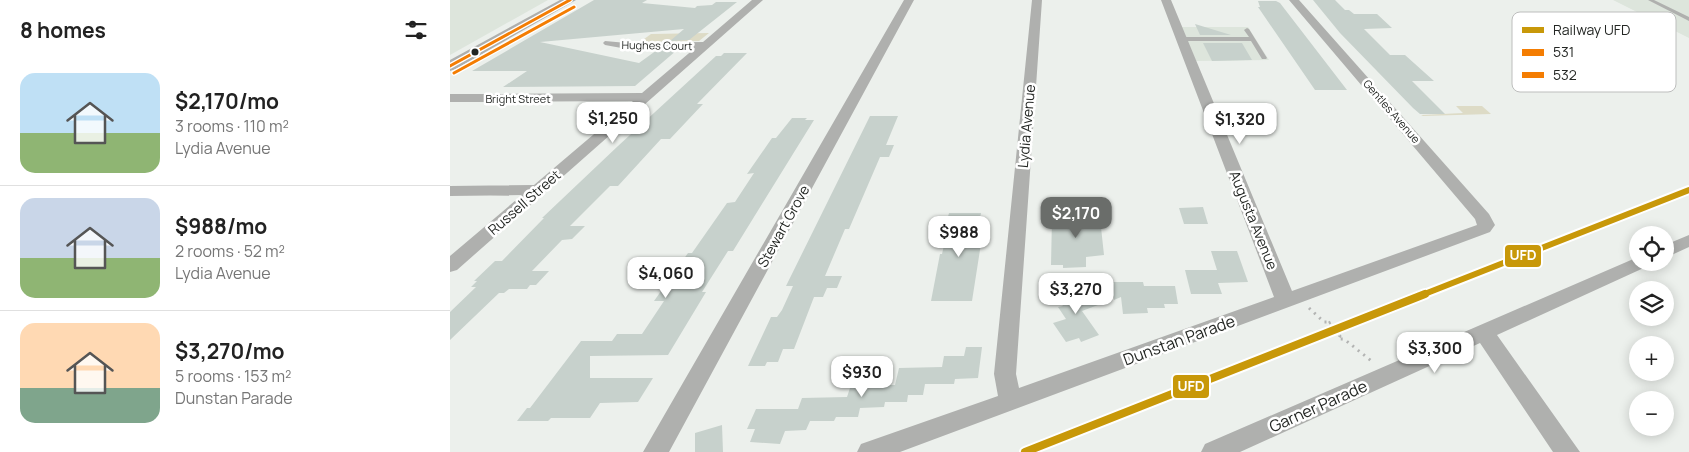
<!DOCTYPE html>
<html lang="en">
<head>
<meta charset="utf-8">
<style>
  body { margin:0; font-family:Manrope,sans-serif; background:#f6f6f6; color:#222; height:100vh; display:flex; flex-direction:column; font-size:19px; white-space:nowrap }
  * { box-sizing:border-box; margin:0 }
  p { font-size:16px; color:#767676 }
  .icon { flex:none; width:28px; height:28px; fill:none; stroke:currentColor; stroke-width:2; stroke-linecap:round; stroke-linejoin:round }
  .map { position:relative; flex:1; overflow:hidden }
  .drawer { display:flex; flex-direction:column; background:#fff; width:450px }
  .drawer>* { flex:none }
  .controls { position:absolute; left:1179px; top:226px; display:grid; gap:10px }
  .controls a { display:grid; place-items:center; width:45px; height:45px; border-radius:50%; background:#fff; box-shadow:0 2px 12px #0003; font-size:25px }
  .price { position:absolute; translate:-50% -42px; padding:0 11px; border-radius:10px; background:#fff; color:#222; font-size:16px; line-height:32px; filter:drop-shadow(0 1px 2px #0008) }
  .price::after { content:''; position:absolute; left:50%; top:30px; width:15px; height:11px; margin-left:-8px; background:inherit; clip-path:polygon(0 0,100% 0,50% 100%) }
  .price.active { background:#6a6d6a; color:#fff }
  ul { padding:0; list-style:none }
  li { display:flex; align-items:center; gap:15px; height:125px; padding:0 20px }
  li+li { border-top:1px solid #e0e0e0 }
  li span { display:grid; place-items:center; flex:none; width:140px; height:100px; border-radius:15px; color:#555 }
  li>.icon { margin-inline-start:auto }
  span .icon { width:60px; height:60px; fill:#fffc; stroke-width:1 }
  li b { font-size:21px }
  h2 { display:flex; justify-content:space-between; align-items:center; height:60px; padding:0 20px; font-size:21px }
  main { display:flex; flex:1; min-height:0 }
  .map>svg:first-child { display:block }
  .built { fill:#dde5dc }
  .green { fill:#dddbc6 }
  .building { fill:#c7d1cc }
  .lines { fill:none; stroke-linecap:round; stroke-linejoin:round }
  .path { stroke:#b3b4b3; stroke-width:3; stroke-dasharray:2 5; stroke-linecap:butt }
  .service { fill:#afb0ae; fill-rule:evenodd }
  .minor { fill:#afb0ae; fill-rule:evenodd }
  .secondary { fill:#aeafad; fill-rule:evenodd }
  .bus-1-casing { stroke:#fff; stroke-width:5.5 }
  .bus-2-casing { stroke:#fff; stroke-width:5.5 }
  .bus-1 { stroke:#f47d02; stroke-width:3 }
  .bus-2 { stroke:#f47d02; stroke-width:3 }
  .rail-1-far1-casing { stroke:#fff; stroke-width:10 }
  .rail-1-casing { stroke:#fff; stroke-width:12 }
  .rail-1-far1 { stroke:#c89809; stroke-width:6 }
  .rail-1 { stroke:#c89809; stroke-width:8 }
  .bus-dot { fill:#242724; stroke:#fff; stroke-width:2 }
  .labels { text-anchor:middle; dominant-baseline:central; stroke-width:5; stroke-linejoin:round; paint-order:stroke }
  .far-street-label { font-size:11px; fill:#242724; stroke:#fff }
  .street-label { font-size:14px; fill:#242724; stroke:#fff }
  .near-street-label { font-size:16px; fill:#242724; stroke:#fff }
  .key { fill:#fff; stroke:#bdbebd; stroke-width:1 }
  .key-label { font-size:14px; fill:#242724 }
  .line-badge { stroke:#fff; stroke-width:2 }
  .badge-label { font-size:14px; text-anchor:middle; font-weight:bold; fill:#fff }
</style>
</head>
<body>
<main>
<section class="drawer">
<h2>8 homes<svg class="icon" aria-label="filters" viewBox="0 0 24 24"><path d="M4 7h16M4 17h16"/><circle cx="9" cy="7" r="2"/><circle cx="15" cy="17" r="2"/></svg></h2>
<ul>
<li><span style="background:linear-gradient(#bfe0f5 60%,#8fb573 0)"><svg class="icon" aria-label="home" viewBox="0 0 24 24"><path d="M3 11l9-7 9 7M6 9v11h12V9"/></svg></span><div><b>$2,170/mo</b><p>3 rooms · 110 m²</p><p>Lydia Avenue</p></div></li>
<li><span style="background:linear-gradient(#c9d6e8 60%,#8fb573 0)"><svg class="icon" aria-label="home" viewBox="0 0 24 24"><path d="M3 11l9-7 9 7M6 9v11h12V9"/></svg></span><div><b>$988/mo</b><p>2 rooms · 52 m²</p><p>Lydia Avenue</p></div></li>
<li><span style="background:linear-gradient(#ffd9b3 65%,#7fa58c 0)"><svg class="icon" aria-label="home" viewBox="0 0 24 24"><path d="M3 11l9-7 9 7M6 9v11h12V9"/></svg></span><div><b>$3,270/mo</b><p>5 rooms · 153 m²</p><p>Dunstan Parade</p></div></li>
</ul>
</section>
<div class="map">
<svg width="1239" height="452" viewBox="0 0 1239 452">
  <rect width="100%" height="100%" fill="#ecf0ec"/>
  <!-- built -->
  <path class="built" d="M0,0H98L0,55Z
    M1163,0H1239V38Z
    M732,27H798L819,60L746,61Z"/>
  <!-- green -->
  <path class="green" d="M259,33L249,41L190,42L201,34Z
    M1006,106H1032L1041,114L973,116L971,115L1013,113Z"/>
  <!-- building -->
  <path class="building" d="M144,0H197L192,3L245,8L247,6L262,5L266,2H287L239,40L220,41L234,29L90,42L189,63L207,50H227L185,86L57,87H53L77,71H22Z
    M863,0H885L895,10H899L904,14H927L942,28L914,29L940,55H955L984,81H962L995,114H970L963,108L890,33Z
    M808,1H826L830,3L897,90H865L808,7H810Z
    M745,24L781,35H750Z
    M753,43H792L802,60L762,61Z
    M274,53H297L247,104H253L220,139H211L168,186H160L120,226H135L122,239L112,240L82,271H99L86,285H80L77,289H59L54,293H49L0,340V312L26,287H21L27,281H24L45,261H52L94,218H92L168,146L266,56H271Z
    M420,116H448L436,145H444L439,157H430L399,229H395L375,276H392L387,288H377L373,297H364L344,349H333L328,362H317L315,366H298L321,317H327L332,310L343,286H336Z
    M342,118H357L355,120H364L283,251H278L252,292H256L218,355L140,356V378H203L188,402L150,403L140,418H101L98,421H67L77,408H80L131,341H162L167,334H192L214,301H204L238,253H242L277,203L285,202L304,173L297,174L322,138H326Z
    M753,207L758,224H734L729,208Z
    M619,211H641L642,218H650L654,255L636,257V267L613,268V265H601L602,218H608L607,213Z
    M499,213H531L530,218H535L522,301H481L490,254H492L498,228H495Z
    M761,251H787L798,282L768,283L772,294H741L735,270H767Z
    M662,282H693L694,286H725L728,304H714L715,308H697L698,313L673,314L671,297L664,300Z
    M632,284L648,305L632,311L649,335L631,342L629,338L616,342L603,323L616,319L608,307L613,306L606,296L618,292L616,289Z
    M516,347H532L528,378L505,379L504,384H475L473,395H458L457,402H435L434,407L410,408L408,417H386L384,421H360L356,430L335,431L330,444L300,442L305,429H297L306,409H348L352,398L397,397L401,385H445L449,368L492,367L494,356H514Z
    M272,425L273,452H245V433Z"/>
  <g class="lines">
    <!-- path -->
    <path class="path" d="M859,308L874,322H881L877,324L890,336L888,339H894L924,363"/>
    <!-- service -->
    <path class="service" d="M1198,0H1204L1239,17V21Z
      M797,28L799,29L817,58L816,59H812L801,41H731L728,39L731,37H799L794,30Z"/>
    <!-- minor -->
    <path class="minor" d="M302,0H313L7,270L0,272V256L72,195L0,196V186L84,185L183,101L0,102V94L192,93L245,48L177,49L155,45L153,43L155,41L177,43L253,42Z
      M454,0H464L219,452H193Z
      M582,0H592L566,374L569,388L824,297L711,0H721L842,291L1027,225L1025,219L839,0H849L1039,214L1045,225L1040,232L450,452H407L411,444L548,396L544,374Z
      M1239,235V247L1215,258V245Z
      M1188,257V262H1200L1198,266L1047,335L1130,452H1103L1030,343L790,452H751L755,444Z"/>
    <!-- secondary -->
    <path class="secondary" d="M110,0H126L6,69L0,71V60Z"/>
    <defs>
      <path id="bus-1" d="M0,66L120,0"/>
      <path id="bus-2" d="M4,73L124,7"/>
    </defs>
    <!-- bus-1 casing -->
    <use href="#bus-1" class="bus-1-casing"/>
    <!-- bus-2 casing -->
    <use href="#bus-2" class="bus-2-casing"/>
    <!-- bus-1 -->
    <use href="#bus-1" class="bus-1"/>
    <!-- bus-2 -->
    <use href="#bus-2" class="bus-2"/>
    <defs>
      <path id="rail-1-far1" d="M972,295L1239,190"/>
      <path id="rail-1" d="M575,452L975,294"/>
    </defs>
    <!-- rail-1-far1 casing -->
    <use href="#rail-1-far1" class="rail-1-far1-casing"/>
    <!-- rail-1 casing -->
    <use href="#rail-1" class="rail-1-casing"/>
    <!-- rail-1-far1 -->
    <use href="#rail-1-far1" class="rail-1-far1"/>
    <!-- rail-1 -->
    <use href="#rail-1" class="rail-1"/>
  </g>
  <!-- markers -->
  <circle class="bus-dot" cx="25" cy="52" r="4.5"/>
  <g class="labels">
    <!-- far-street labels -->
    <g class="far-street-label">
      <text transform="translate(207 45) rotate(1)">Hughes Court</text>
      <text x="68" y="98">Bright Street</text>
      <text transform="translate(942 111) rotate(49)">Gentles Avenue</text>
    </g>
    <!-- street labels -->
    <g class="street-label">
      <text transform="translate(576 126) rotate(-85)">Lydia Avenue</text>
      <text transform="translate(74 202) rotate(-41)">Russell Street</text>
      <text transform="translate(804 220) rotate(68)">Augusta Avenue</text>
      <text transform="translate(333 226) rotate(-61)">Stewart Grove</text>
    </g>
    <!-- near-street labels -->
    <g class="near-street-label">
      <text transform="translate(729 340) rotate(-20)">Dunstan Parade</text>
      <text transform="translate(868 406) rotate(-24)">Garner Parade</text>
    </g>
  </g>
  <!-- legend -->
  <rect x="1062" y="12" width="164" height="80" rx="8" class="key"/>
  <rect x="1072" y="27" width="22" height="6" fill="#c89809"/>
  <rect x="1072" y="49" width="22" height="7" fill="#f47d02"/>
  <rect x="1072" y="72" width="22" height="6" fill="#f47d02"/>
  <g class="key-label">
    <text x="1103" y="35">Railway UFD</text>
    <text x="1103" y="57">531</text>
    <text x="1103" y="80">532</text>
  </g>
  <g class="line-badge">
    <rect x="1054" y="244" width="38" height="24" rx="5" fill="#c89809"/>
    <rect x="722" y="374" width="38" height="25" rx="5" fill="#c89809"/>
  </g>
  <g class="badge-label">
    <text x="1073" y="260">UFD</text>
    <text x="741" y="391">UFD</text>
  </g>
</svg>
<div class="controls">
<a><svg class="icon" aria-label="locate" viewBox="0 0 24 24"><circle cx="12" cy="12" r="6"/><path d="M12 2v4M12 18v4M2 12h4M18 12h4"/></svg></a>
<a><svg class="icon" aria-label="layers" viewBox="0 0 24 24"><path d="M12 4l9 5-9 5-9-5zM3 14l9 5 9-5"/></svg></a>
<a>+</a>
<a>−</a>
</div>
<b class="price" style="left:163px;top:144px">$1,250</b>
<b class="price" style="left:790px;top:145px">$1,320</b>
<b class="price active" style="left:626px;top:239px">$2,170</b>
<b class="price" style="left:509px;top:258px">$988</b>
<b class="price" style="left:216px;top:299px">$4,060</b>
<b class="price" style="left:626px;top:315px">$3,270</b>
<b class="price" style="left:985px;top:374px">$3,300</b>
<b class="price" style="left:412px;top:398px">$930</b>
</div>
</main>
</body>
</html>
